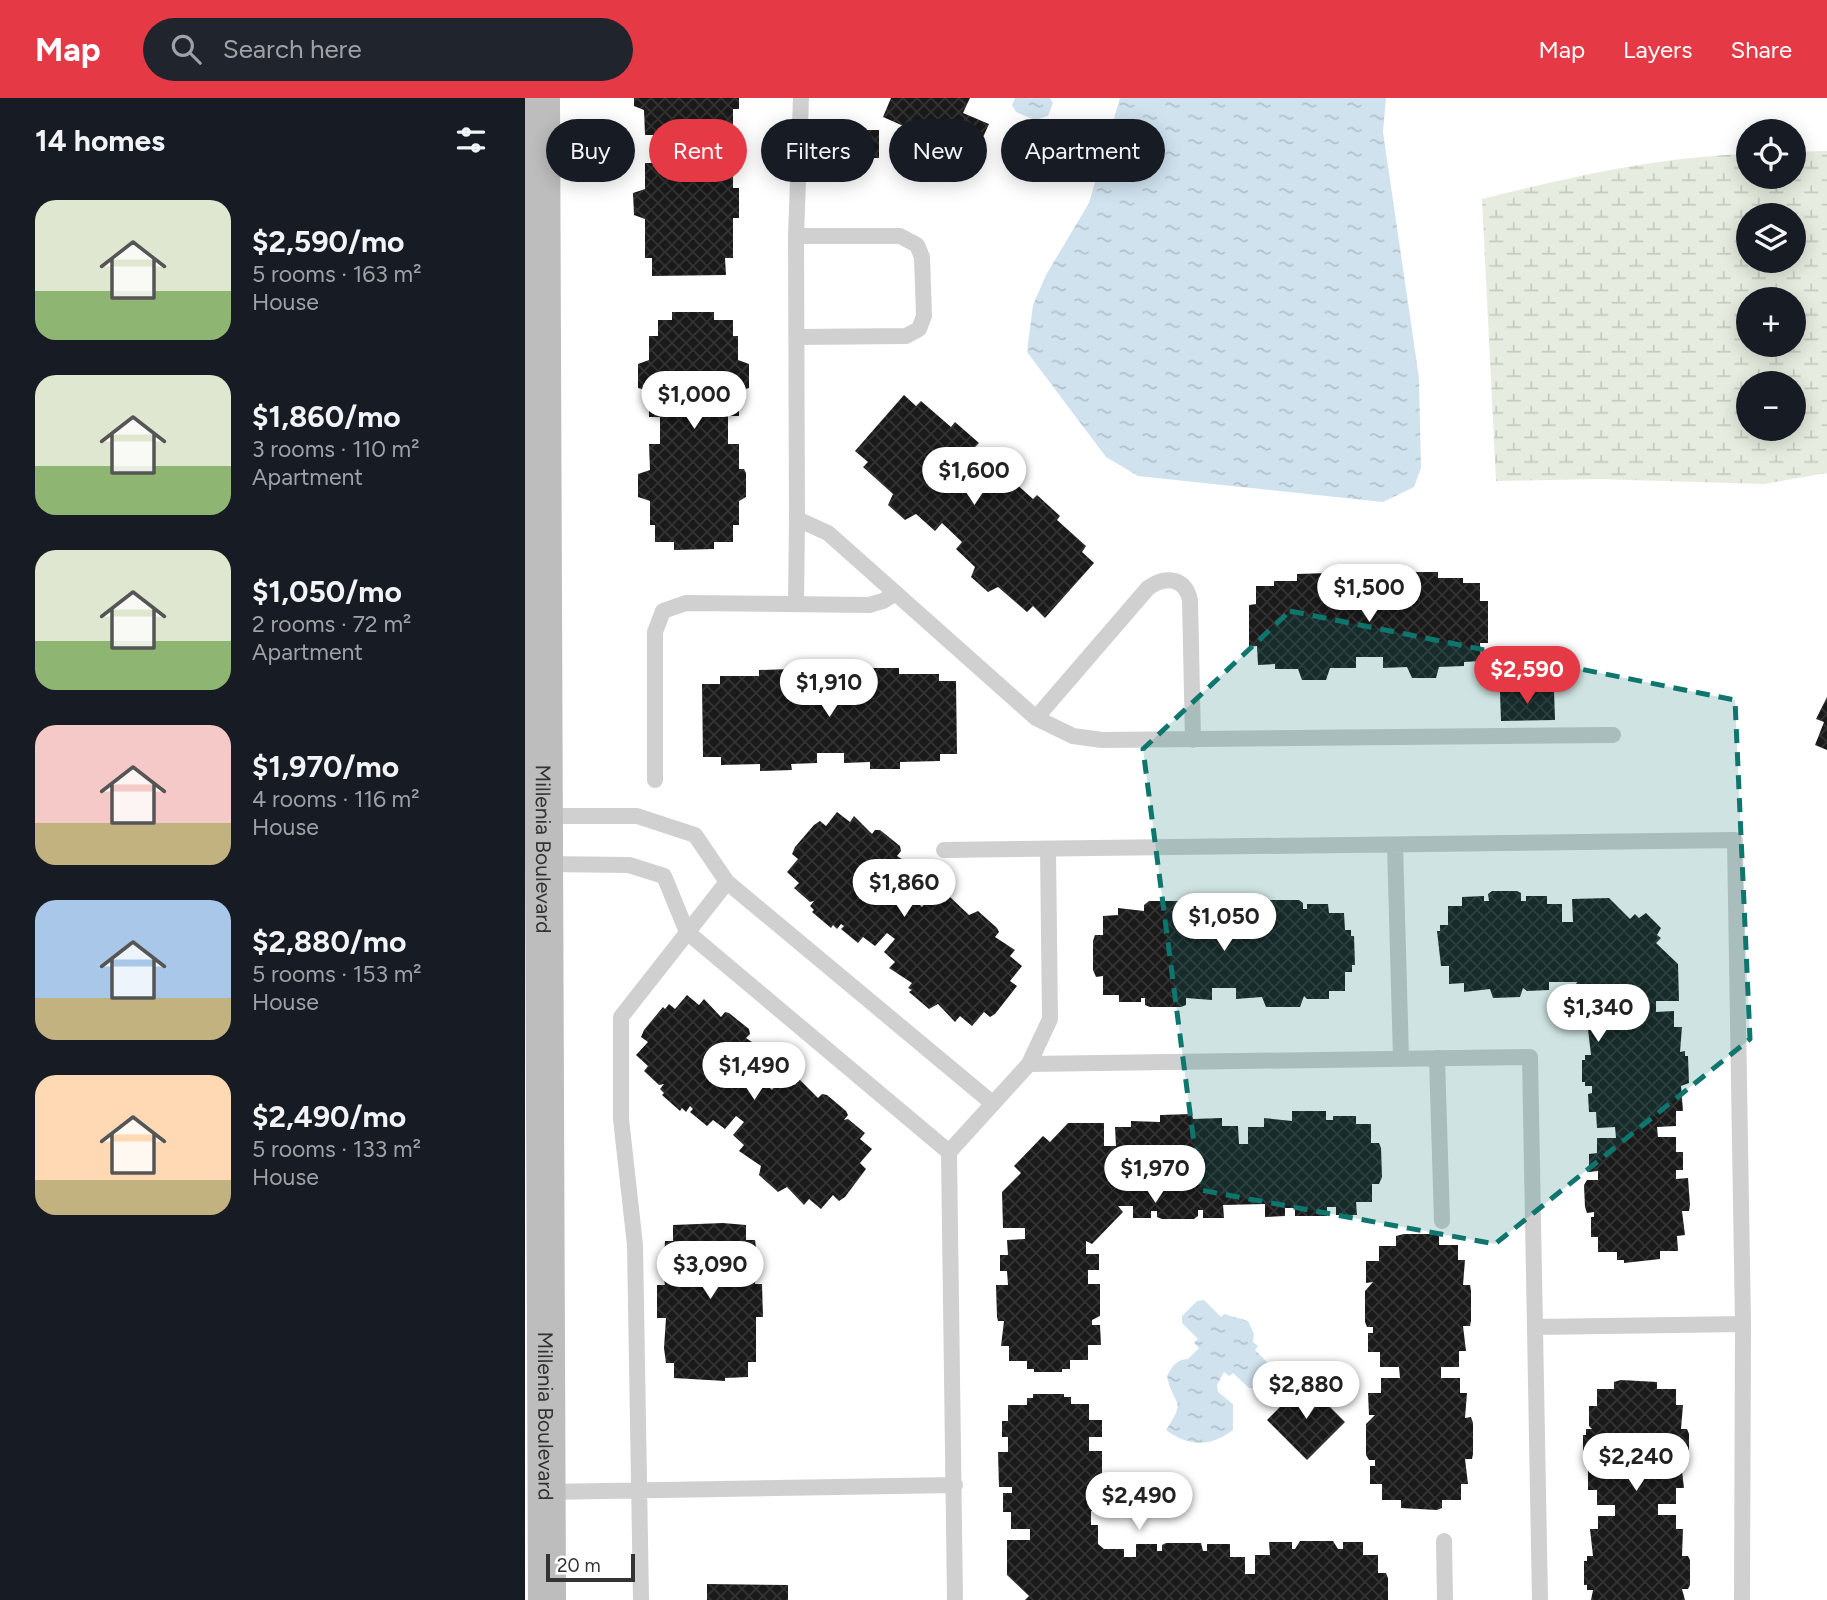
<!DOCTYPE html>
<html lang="en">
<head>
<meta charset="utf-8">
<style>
  body { margin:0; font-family:Figtree,sans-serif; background:#20242c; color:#f1f3f6; height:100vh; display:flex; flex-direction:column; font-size:26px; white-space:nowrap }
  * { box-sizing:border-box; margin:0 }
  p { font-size:23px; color:#9ea1a6 }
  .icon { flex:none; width:38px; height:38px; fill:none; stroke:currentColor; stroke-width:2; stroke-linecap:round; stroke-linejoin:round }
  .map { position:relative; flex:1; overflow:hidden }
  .side { display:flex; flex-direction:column; background:#171b24; width:525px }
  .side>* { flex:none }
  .hud { position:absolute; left:21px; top:21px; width:665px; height:63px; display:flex; gap:14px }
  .controls { position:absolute; left:1211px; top:21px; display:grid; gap:14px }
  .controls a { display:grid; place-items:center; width:70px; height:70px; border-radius:50%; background:#171b24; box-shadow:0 4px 18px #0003; font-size:35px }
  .scale { position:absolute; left:21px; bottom:18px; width:89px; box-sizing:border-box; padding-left:7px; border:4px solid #333; border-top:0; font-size:19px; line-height:24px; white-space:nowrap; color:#333; -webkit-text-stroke:5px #fff; paint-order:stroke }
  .price { position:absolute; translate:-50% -60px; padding:0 16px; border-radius:24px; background:#fff; color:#222; font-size:23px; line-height:46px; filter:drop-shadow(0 2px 4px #0008) }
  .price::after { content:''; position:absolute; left:50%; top:42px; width:21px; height:16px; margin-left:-10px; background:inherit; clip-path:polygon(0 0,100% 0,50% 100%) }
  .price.selected { background:#e63946; color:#fff }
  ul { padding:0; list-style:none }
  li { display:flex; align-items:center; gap:21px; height:175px; padding:0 35px }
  li span { display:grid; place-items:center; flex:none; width:196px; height:140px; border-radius:21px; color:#555 }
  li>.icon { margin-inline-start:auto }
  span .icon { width:84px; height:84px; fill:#fffc; stroke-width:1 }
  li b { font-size:30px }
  h2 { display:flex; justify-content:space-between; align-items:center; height:84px; padding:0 35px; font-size:30px }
  .pill { padding:0 24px; border-radius:32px; background:#171b24; box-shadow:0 4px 18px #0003; font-size:24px; line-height:63px }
  .pill.selected { background:#e63946; color:#fff }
  header { display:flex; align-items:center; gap:42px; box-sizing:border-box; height:98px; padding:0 35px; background:#e63946; color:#fff }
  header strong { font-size:33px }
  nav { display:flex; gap:38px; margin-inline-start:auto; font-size:24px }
  .search { width:490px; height:63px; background:#20242c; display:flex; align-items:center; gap:18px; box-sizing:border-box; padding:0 24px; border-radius:38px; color:#9ea1a6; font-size:26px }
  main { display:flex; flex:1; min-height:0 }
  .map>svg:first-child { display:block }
  .wetland { fill:url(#wetland-marsh); fill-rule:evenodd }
  .water { fill:url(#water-ripples) }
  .building { fill:url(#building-cross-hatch) }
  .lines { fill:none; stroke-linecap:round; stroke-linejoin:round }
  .lane { stroke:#d0d0d0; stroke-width:16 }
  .secondary { stroke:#bdbdbd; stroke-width:38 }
  .marked { fill:#0f766e; fill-opacity:0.2; stroke:#0f766e; stroke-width:5; stroke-dasharray:14 9; stroke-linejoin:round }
  .labels { text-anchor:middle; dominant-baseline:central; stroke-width:7; stroke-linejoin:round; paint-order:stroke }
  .street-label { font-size:21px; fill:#333; stroke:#fff }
</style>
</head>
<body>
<header>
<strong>Map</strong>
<div class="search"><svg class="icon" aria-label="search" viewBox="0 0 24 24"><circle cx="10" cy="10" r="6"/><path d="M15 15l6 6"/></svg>Search here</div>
<nav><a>Map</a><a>Layers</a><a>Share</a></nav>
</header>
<main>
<section class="side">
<h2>14 homes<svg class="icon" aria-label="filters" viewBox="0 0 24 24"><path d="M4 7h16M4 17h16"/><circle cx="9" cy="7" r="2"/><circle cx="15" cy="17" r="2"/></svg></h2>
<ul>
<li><span style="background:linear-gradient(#dfe7d0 65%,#8fb573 0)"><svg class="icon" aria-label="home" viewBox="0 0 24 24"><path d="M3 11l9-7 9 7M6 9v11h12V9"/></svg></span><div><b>$2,590/mo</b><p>5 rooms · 163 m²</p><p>House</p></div></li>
<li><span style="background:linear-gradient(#dfe7d0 65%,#8fb573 0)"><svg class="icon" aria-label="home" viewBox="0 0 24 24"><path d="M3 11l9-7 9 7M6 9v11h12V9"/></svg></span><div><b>$1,860/mo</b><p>3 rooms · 110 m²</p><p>Apartment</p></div></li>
<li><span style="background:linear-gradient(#dfe7d0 65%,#8fb573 0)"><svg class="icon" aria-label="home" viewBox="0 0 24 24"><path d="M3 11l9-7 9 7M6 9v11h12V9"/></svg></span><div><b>$1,050/mo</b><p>2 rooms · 72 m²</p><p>Apartment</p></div></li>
<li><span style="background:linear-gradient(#f6c9c9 70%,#c2b280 0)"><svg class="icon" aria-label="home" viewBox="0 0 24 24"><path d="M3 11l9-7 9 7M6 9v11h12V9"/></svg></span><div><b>$1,970/mo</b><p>4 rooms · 116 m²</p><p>House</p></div></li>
<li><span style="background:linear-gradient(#a9c7e8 70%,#c2b280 0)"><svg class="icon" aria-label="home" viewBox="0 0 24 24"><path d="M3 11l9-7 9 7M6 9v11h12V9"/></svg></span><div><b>$2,880/mo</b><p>5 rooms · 153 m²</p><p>House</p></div></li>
<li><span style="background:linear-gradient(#ffd9b3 75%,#c2b280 0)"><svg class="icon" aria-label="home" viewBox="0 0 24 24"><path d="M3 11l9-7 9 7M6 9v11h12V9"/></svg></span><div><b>$2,490/mo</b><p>5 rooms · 133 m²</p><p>House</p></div></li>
</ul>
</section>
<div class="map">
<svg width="1302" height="1502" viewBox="0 0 1302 1502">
  <defs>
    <pattern id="wetland-marsh" width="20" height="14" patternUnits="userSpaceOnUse" patternTransform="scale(1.75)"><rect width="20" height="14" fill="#e6ecdf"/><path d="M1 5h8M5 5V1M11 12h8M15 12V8" fill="none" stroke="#c6cbc0"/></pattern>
    <pattern id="water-ripples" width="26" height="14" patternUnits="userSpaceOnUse" patternTransform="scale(1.75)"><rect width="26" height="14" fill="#cfe2ee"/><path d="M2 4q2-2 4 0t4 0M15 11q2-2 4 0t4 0" fill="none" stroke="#b2c2cd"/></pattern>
    <pattern id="building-cross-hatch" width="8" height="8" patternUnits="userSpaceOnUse" patternTransform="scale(1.75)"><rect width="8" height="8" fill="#1a1a1a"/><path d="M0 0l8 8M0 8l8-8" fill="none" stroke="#333"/></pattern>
  </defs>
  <rect width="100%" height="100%" fill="#fff"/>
  <!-- wetland -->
  <path class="wetland" d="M1302,53V375L1239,386L1072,381L971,383L957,101C1045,79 1132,59 1223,56V79H1269V54ZM1223,117H1269V163H1223ZM1223,201H1269V247H1223ZM1223,285H1269V331H1223Z"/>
  <!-- water -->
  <path class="water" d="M490,0H525L528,5L523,18L510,22L491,14L487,7Z
    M595,0H861L858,34L894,280L896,370L889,389L858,404L613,378L581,359L502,254L508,207L521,177L564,105Z
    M679,1202L696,1219L699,1216L723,1223L729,1236L728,1244L733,1248L730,1252L746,1268V1274L731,1290H724L708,1275L704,1278L699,1274L692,1287L693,1294L708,1306V1332C686,1349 664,1349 641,1332C663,1299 648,1309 642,1278C648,1267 651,1262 663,1261L674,1250L669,1245L673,1241L657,1225V1218L672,1203Z"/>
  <!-- building -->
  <path class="building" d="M109,0H214V11H208V37H198V65H208V90H214V120H208V160H200L201,177L127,178V160H120V121L109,117L108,95L120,91V65H130V37H120L119,12L109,8Z
    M366,0H445L438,15L464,26L449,59L358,19Z
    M325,32H354V60H325Z
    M147,214H189V222H208V238H213V262L224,266V290L214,293V318H203V346H214V371H219L221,375V399L214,403V427H208V444H189V451L149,452V444H130V427H125V403L113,399V376L125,372L124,346H135V319H124V293L113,290V266L124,262V238H133V222H147Z
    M379,297L391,308L396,303L426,329L430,324L454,345L449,350L469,366L462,374L482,392L489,384L508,401L512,397L535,418L532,422L561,448L557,454L569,465L520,520L508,508L502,514L473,489L463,494L446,479L450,469L431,451L437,444L417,425L410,433L391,416L380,422L363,407L368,396L338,369L343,364L330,353Z
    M881,474H913V480H938V485H955V503H963V545H955L956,563L939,564V568L914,569L911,580H887L882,569L858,570V559H831V570H805L801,582H777L773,571H750V566L733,567L732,548L724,549V507L731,506V488H749V483H772V476L804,475V482H829V492H857V481H881Z
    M343,570H374V576H414V583H431L432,656H415V663L375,664V671H345V664L319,665V655H292V665L266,666L267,672L235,673V666L196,667V659H178L177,586H195V578H234V572L266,571V577H291V587H318V576H343Z
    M1029,593L1030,622L976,623L975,594Z
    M1302,599V652L1290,647L1299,624L1291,621Z
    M312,714L325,724L329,718L347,736L350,732H355L375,748L376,753L372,758L394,772L389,778L401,788L389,802L397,809L410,795L420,804L425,799L444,817L453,813L472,830L474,834L470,839L490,852L485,858L497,868L485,883L492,888L470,916L465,919L459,914L447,928L435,918L430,924L413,906L404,911L384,894L387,892L383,890L387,885L364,870L370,864L359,854L370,841L362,835L350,848L338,839L333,845L316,831L319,828L316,826L312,831L308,827L306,830L287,814L289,812L285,808L289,803L285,804L269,790L274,785L262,774L273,761L267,756L270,749L289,727L295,723L301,728Z
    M967,793H992L996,795V803H1001V798H1022V806H1037V824H1048L1047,801L1084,800L1105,821L1110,816L1114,820L1121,815L1136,830L1132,837L1136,840L1131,845L1153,866L1154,903H1131V914L1149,913V929H1157L1155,954L1160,953V958H1163L1164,985L1156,988L1158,1013H1151V1028L1132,1029L1133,1039H1151V1054H1158V1072H1151V1081L1163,1080L1165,1107L1164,1113H1157L1160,1137L1152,1138L1153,1153H1135V1161L1099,1165V1162H1092V1154H1073V1139H1066V1119H1069V1114L1062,1115L1060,1109L1059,1087L1062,1082H1073V1073L1064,1074V1056L1072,1055V1040H1091L1090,1029L1072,1030L1071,1014H1064L1063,996L1067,995V988H1060V984H1057V962H1060V957H1066L1063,931H1070V899L1066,903L1050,889L1052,884H1024V892L1002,893L998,890L995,899L968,900L965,891L939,894V885L924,886V868H916L912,833H915V827H923V808H937V799L959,798V803H964L963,796Z
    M740,802H774L778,805V811H782V806H803L804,815H819L820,832H826V838H829L830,867H827V874H820V893H804V901H782L779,898L775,909H741L737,899L711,901V890H687V902L661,900V907L656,909H625L620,907V900H616V904H594V897H578V878L571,879L568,872V843L570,837H578V818L593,817V810L619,813V807L624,803H655L660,806V812H664V809L686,808V822H711L710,808L733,807L736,811V805Z
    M162,897L174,907L179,901L196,919L200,914L204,915L224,931L225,936L221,940L243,955L238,961L250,971L239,985L247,992L259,978L270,987L274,981L293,1000L297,996L302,997L321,1013L323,1017L319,1022L323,1021L340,1035L335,1041L347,1051L335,1065L341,1071L320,1099L314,1103L308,1097L296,1111L284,1101L279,1107L262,1089L253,1094L234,1077L236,1068L214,1053L219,1047L208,1037L219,1024L211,1018L200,1031L188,1022L182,1028L165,1014L168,1011L165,1008L161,1014L157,1010L155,1013L137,997L139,995L135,991L139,986L134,987L119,973L123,968L111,957L123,944L116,939L119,932L138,909L140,911L144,906L150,911Z
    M767,1013H801V1022H808V1018H831V1026H846V1045H854L856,1050L857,1079L854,1086H847V1104H831L832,1117H811V1109H802V1118H770V1110H760V1118L740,1119V1106L698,1107L699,1120H678V1112H673V1118L669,1121H637L632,1119V1113H626V1120H608V1108H593L598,1114L567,1146L561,1143V1156H574V1172H563V1186H575V1218L567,1222V1227H575L576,1247H563V1262H545V1271H537V1274H509V1271H502V1263H484V1248H476L479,1223H473L472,1219L471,1187H483L482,1173H475V1157H483L482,1142L500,1141V1130H478L477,1094L496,1075L489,1068L518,1038L525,1044L543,1025H579V1048H591L590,1029H606V1023L635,1024V1017L667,1016L668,1021L697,1020V1028H713L714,1046H723V1029H739V1020L767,1023Z
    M198,1125L221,1127V1142H230L232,1157L230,1186H237L238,1219H231V1264H223V1279L200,1280V1283L149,1280V1265H141L139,1250L141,1220H132V1187H140L138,1175L140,1143H148V1127Z
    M879,1136H908L914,1138V1147H933V1162H940L938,1187H945L946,1193V1223L945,1228H938L941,1253H934V1269H916V1280H935V1295H942L940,1320L946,1319L948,1325V1356L947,1361H940L943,1386H936V1402H917V1410L912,1412L876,1410V1402H857V1386H845V1368H850V1362H844L841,1357V1326L850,1317H844L843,1295H856V1280H875L874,1269H855V1254H843V1235H848V1229H842L840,1224V1193L848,1184L841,1185V1163H854V1148H871V1138Z
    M1096,1282L1132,1284V1291H1151V1307H1158L1156,1331H1162L1164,1336V1361L1156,1365L1159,1390H1151V1406H1133V1417H1151V1431H1158L1157,1458H1163L1165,1462V1487L1163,1491H1157L1160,1502H1066L1068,1492H1062V1487H1059V1463H1062V1458H1068L1065,1431H1073V1418H1090V1407H1072V1392H1063V1369H1068V1366H1061V1361H1058V1337H1061V1331H1067L1064,1328V1308H1072V1291H1089V1284Z
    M780,1284L820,1324L782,1362L742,1322Z
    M508,1296H539V1299H546V1306H564V1322H577V1339H564V1353H577V1384L576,1388H566V1394H578V1413H566V1427H573V1446L579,1451H599V1459H611V1446H632V1453H637V1447L641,1445H676L678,1453H682V1446H705V1459H720V1476H730V1457H745L744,1444H767V1451H770L775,1443H808L813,1451H818V1444H838V1457H853V1475H861L863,1480V1502H500L504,1498L482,1477V1442H505V1431H486V1414H478V1395H487V1389H474L473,1354H483V1339H477V1323H483V1307H502V1300H508Z
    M182,1486L263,1487V1502H182Z"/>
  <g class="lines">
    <!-- lane -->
    <path class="lane" d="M276,0L271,138L272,421L303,435L511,620L548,638L577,642L1088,637
      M271,138H375L392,147L397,159L399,218L394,231L381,238L272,239
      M271,506L272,421
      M511,620L623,490C641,477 660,480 665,502L668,642
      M130,682V534L138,513L161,505L344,507L358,503L371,495
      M19,718H112L170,737L202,784L466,1004
      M870,747L876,960
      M419,752L1210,742L1218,1226L1217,1502
      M19,766L104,767L139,778L162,834L424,1054
      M912,960L917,1123
      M504,966L1005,959L1015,1502
      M1010,1229L1218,1226
      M22,1394L430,1387
      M919,1443L920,1502
      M116,1502L110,1147L96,1021V919L202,784
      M430,1502L424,1054L504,966L525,921L523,751"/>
    <!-- secondary -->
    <path class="secondary" id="s1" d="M16,0L22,1502"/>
  </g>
  <!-- marked area -->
  <path class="marked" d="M765,513L1210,602L1225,941L970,1146L675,1092L618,651Z"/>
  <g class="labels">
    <!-- street labels -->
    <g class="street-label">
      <text stroke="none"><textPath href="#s1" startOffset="751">Millenia Boulevard</textPath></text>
      <text stroke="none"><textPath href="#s1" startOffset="1318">Millenia Boulevard</textPath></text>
    </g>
  </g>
</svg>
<div class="controls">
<a><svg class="icon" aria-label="locate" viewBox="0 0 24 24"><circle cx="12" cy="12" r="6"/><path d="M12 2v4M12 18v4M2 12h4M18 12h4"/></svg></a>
<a><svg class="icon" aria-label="layers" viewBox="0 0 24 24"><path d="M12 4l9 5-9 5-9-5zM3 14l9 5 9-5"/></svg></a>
<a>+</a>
<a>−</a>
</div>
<div class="scale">20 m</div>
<b class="price" style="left:169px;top:333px">$1,000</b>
<b class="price" style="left:449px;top:409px">$1,600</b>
<b class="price" style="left:844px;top:526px">$1,500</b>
<b class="price selected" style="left:1002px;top:608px">$2,590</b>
<b class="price" style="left:304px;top:621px">$1,910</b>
<b class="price" style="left:379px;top:821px">$1,860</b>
<b class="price" style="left:699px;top:855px">$1,050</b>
<b class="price" style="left:1073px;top:946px">$1,340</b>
<b class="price" style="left:229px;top:1004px">$1,490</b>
<b class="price" style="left:630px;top:1107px">$1,970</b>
<b class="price" style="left:185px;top:1203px">$3,090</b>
<b class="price" style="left:781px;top:1323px">$2,880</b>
<b class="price" style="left:1111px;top:1395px">$2,240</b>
<b class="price" style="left:614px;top:1434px">$2,490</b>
<div class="hud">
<a class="pill">Buy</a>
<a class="pill selected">Rent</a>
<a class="pill">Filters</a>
<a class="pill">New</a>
<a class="pill">Apartment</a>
</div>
</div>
</main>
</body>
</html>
